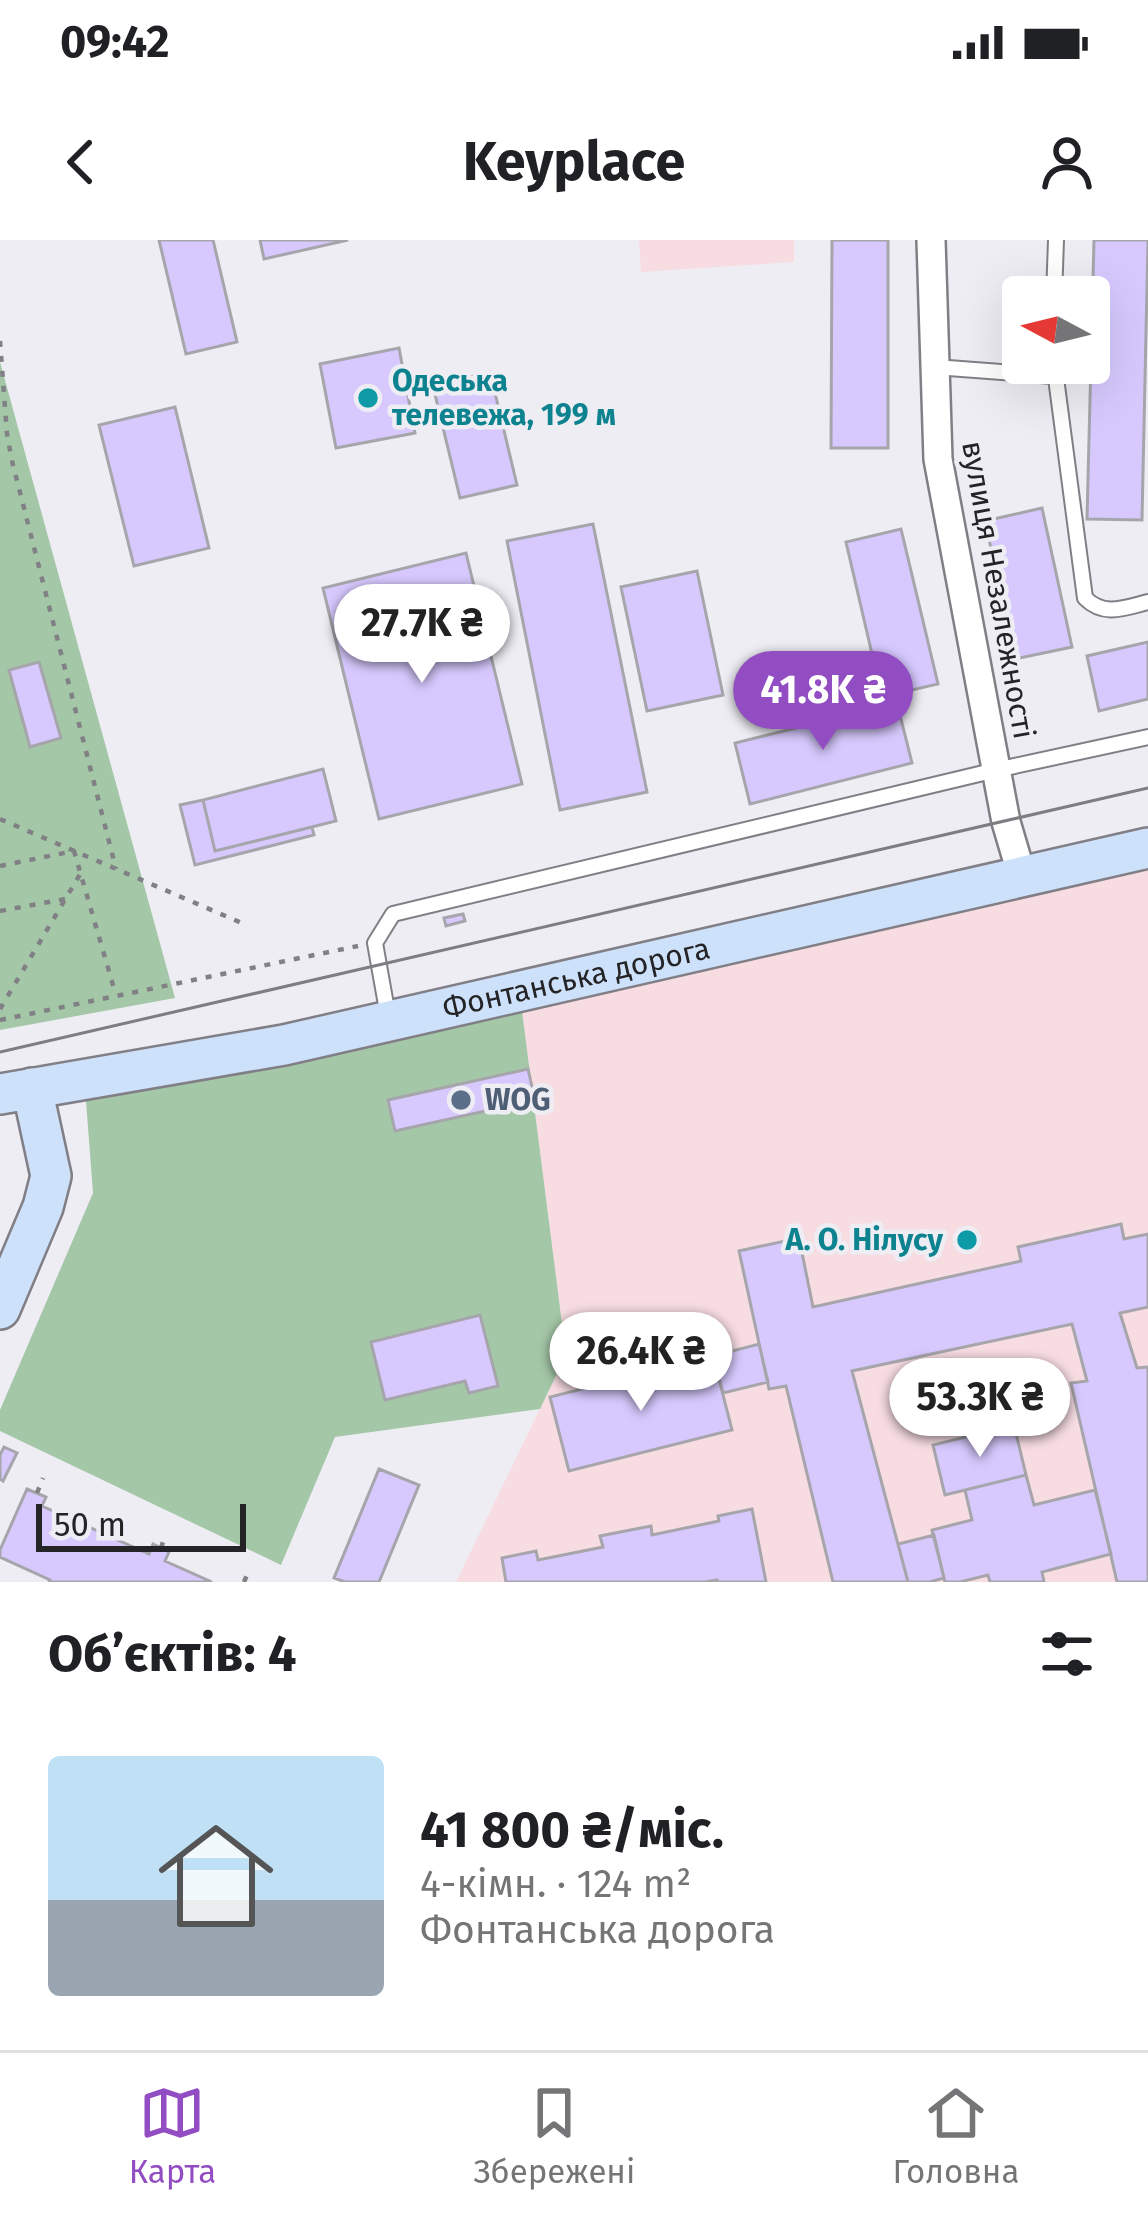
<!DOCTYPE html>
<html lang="uk">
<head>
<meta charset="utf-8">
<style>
  body { margin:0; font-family:"Fira Sans",sans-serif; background:#f2f2f2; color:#202124; height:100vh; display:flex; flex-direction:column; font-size:45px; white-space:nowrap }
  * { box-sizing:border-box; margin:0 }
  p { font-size:39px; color:#757577 }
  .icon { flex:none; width:66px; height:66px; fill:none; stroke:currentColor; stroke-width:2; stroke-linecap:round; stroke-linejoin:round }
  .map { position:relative; height:1342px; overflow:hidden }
  .details { display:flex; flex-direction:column; background:#fff; flex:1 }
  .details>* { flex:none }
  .needle { width:78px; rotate:277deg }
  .fabs { position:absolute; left:1002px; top:36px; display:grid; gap:24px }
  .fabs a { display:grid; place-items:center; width:108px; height:108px; border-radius:12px; background:#fff; box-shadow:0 12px 48px #0002; font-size:60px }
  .scale { position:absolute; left:36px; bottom:30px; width:210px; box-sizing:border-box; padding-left:12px; border:6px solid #242326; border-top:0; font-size:33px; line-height:42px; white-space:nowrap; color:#242326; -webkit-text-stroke:9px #eeedf4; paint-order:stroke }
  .price { position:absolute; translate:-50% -102px; padding:0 27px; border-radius:42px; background:#fff; color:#222; font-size:39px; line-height:78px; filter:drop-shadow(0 3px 6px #0008) }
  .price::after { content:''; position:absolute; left:50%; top:72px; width:36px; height:27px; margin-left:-18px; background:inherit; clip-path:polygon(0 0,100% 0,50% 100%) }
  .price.active { background:#914dc1; color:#fff }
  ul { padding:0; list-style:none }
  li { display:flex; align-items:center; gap:36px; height:300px; padding:0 48px }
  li+li { border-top:3px solid #e0e0e0 }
  li span { display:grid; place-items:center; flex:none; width:336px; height:240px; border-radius:12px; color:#555 }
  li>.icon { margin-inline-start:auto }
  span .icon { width:144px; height:144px; fill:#fffc; stroke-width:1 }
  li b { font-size:51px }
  h2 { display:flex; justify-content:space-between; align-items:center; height:144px; padding:0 48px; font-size:51px }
  .status { display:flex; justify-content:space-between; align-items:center; height:84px; padding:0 60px; background:#fff; direction:ltr }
  .status svg { height:33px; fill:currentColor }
  header { display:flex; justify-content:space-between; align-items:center; height:156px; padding:0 48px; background:#fff; font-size:54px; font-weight:700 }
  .tab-bar { display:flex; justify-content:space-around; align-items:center; height:168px; border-top:3px solid #e0e0e0; background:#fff; font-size:33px; color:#757577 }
  .tab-bar a { display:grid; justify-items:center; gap:6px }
  .tab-bar .active { color:#914dc1 }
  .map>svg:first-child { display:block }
  .education { fill:#f7dce2 }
  .green { fill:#a4c7a7 }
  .building { fill:#d7c9fe; stroke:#a6a5ab; stroke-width:3 }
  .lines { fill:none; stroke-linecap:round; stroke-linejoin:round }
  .lane-casing { stroke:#817f85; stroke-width:18 }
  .street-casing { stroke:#817f85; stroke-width:32 }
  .secondary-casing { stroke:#817f85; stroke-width:44 }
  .path { stroke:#818085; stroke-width:4.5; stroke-dasharray:6 9; stroke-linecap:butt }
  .lane { stroke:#fff; stroke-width:14 }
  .street { stroke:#fff; stroke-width:27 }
  .secondary { stroke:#cde1fa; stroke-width:39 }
  .tram { stroke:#7e7d82; stroke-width:3 }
  .culture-dot { fill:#0f9aa8; stroke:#eeedf4; stroke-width:4.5 }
  .service-dot { fill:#5c6f8a; stroke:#eeedf4; stroke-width:4.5 }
  .labels { text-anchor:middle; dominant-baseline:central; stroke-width:9; stroke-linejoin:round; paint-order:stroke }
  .culture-label { font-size:30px; font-weight:bold; fill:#0d838f; stroke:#eeedf4; text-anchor:start }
  .street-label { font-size:30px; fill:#242326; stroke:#eeedf4 }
  .service-label { font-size:30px; font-weight:bold; fill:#4e5e75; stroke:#eeedf4; text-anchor:start }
</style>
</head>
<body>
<div class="status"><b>09:42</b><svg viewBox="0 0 49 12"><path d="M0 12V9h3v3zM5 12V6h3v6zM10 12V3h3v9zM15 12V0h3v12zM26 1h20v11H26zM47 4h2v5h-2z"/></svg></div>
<header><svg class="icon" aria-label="back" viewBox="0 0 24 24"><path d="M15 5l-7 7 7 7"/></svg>Keyplace<svg class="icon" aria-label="person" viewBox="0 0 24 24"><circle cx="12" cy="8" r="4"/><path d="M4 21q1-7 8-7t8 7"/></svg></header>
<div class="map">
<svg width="1148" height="1342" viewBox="0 0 1148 1342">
  <rect width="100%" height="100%" fill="#eeedf4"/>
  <!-- education -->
  <path class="education" d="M639,0H794V22L641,32Z
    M1148,614V1342H456L566,1115L520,755Z"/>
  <!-- green -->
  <path class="green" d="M0,122L175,758L0,790Z
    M520,755L566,1115L540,1169L335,1197L281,1325L0,1191V1170L93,953L85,848Z"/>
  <!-- building -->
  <path class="building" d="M159,0H213L237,102L186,114Z
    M260,0H348L264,19Z
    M832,0H888V208H831Z
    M1094,0H1148L1142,280L1087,279Z
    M399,108L415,193L336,208L320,124Z
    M490,132L517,245L460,258L433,146Z
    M175,167L209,308L134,326L99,185Z
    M1042,268L1072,407L1015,419L985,281Z
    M593,284L647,552L560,570L507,301Z
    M901,289L938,444L882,457L846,302Z
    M466,313L522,544L379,579L323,348Z
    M697,331L723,455L647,471L621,347Z
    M1148,402V459L1099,471L1087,416Z
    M39,422L61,498L30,507L9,430Z
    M897,463L912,523L750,564L735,503Z
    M323,529L336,581L215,611L203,560Z
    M203,560L215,611L312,587L314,595L195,625L180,565Z
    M463,674L465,681L446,686L444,678Z
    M528,829L535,860L395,891L388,860Z
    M1121,984L1124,999L1148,994V1067L1120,1073L1137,1128L1148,1127V1342H1117L1071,1143L1087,1141L1072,1084L852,1131L908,1342H833L786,1146L769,1149L739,1011L799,998L813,1067L1021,1021L1018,1007Z
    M480,1075L498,1146L469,1153L465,1141L385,1160L371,1102Z
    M759,1104L768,1142L723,1153L713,1116Z
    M713,1116L732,1190L569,1231L550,1157Z
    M1014,1185L1026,1235L945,1255L933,1205Z
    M4,1207L17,1213L3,1241L0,1239V1215Z
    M379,1229L419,1245L379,1342H345L334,1338Z
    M1026,1235L1034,1265L1095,1250L1111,1314L1042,1332L1044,1342H990L988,1335L960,1342H945L932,1290L972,1280L965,1250Z
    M27,1249L46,1257L42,1266L149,1314L153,1304L169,1312L165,1321L212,1342H49L50,1340L0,1317V1310Z
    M752,1269L766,1342H718L717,1340L705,1342H506L502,1318L536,1311L538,1320L603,1307L600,1296L651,1286L652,1295L719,1281L718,1276Z
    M934,1295L944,1338L930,1342H908L898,1304Z"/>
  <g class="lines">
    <defs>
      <path id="lane" d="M1054,57L1056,0
        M1054,123L1085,358C1104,377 1124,368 1148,362
        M935,127L1053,136
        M388,776L375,703L393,674L996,530L1148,497"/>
      <path id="street" d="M931,0L938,219L1006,582L1022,636"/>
      <g id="secondary">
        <path id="s1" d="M0,854L284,805L1148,608"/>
        <path d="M0,1069L43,967L51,936L32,848"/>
      </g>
    </defs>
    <!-- lane casing -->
    <use href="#lane" class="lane-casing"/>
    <!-- street casing -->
    <use href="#street" class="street-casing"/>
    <!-- secondary casing -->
    <use href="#secondary" class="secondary-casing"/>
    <!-- path -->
    <path class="path" d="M0,101L7,194L12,221L116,629
      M0,579L244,684
      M0,626L74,611L115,752
      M0,671L65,659
      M0,769L82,631
      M0,780L358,706
      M37,1253L43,1238
      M161,1308L165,1296
      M244,1342L247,1335"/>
    <!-- lane -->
    <use href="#lane" class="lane"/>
    <!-- street -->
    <use href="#street" class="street"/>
    <!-- secondary -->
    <use href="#secondary" class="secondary"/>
    <!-- tram -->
    <path class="tram" d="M0,812L1148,548"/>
  </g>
  <!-- markers -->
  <g class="culture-dot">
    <circle cx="368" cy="158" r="12"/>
    <circle cx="967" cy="1000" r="12"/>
  </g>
  <circle class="service-dot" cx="461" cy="860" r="12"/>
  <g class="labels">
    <!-- culture labels -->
    <g class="culture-label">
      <text x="392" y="141">Одеська<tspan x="392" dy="34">телевежа, 199 м</tspan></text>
      <text x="943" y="1000" text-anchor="end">А. О. Нілусу</text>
    </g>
    <!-- street labels -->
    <g class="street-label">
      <text transform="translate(998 350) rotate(80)">вулиця Незалежності</text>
      <text stroke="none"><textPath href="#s1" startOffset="588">Фонтанська дорога</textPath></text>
    </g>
    <!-- service labels -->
    <g class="service-label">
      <text x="485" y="860">WOG</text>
    </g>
  </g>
</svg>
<div class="fabs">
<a><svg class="needle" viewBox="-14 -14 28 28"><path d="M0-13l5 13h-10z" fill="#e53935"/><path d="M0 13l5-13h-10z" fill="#757577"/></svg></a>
</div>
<div class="scale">50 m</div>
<b class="price" style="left:422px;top:446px">27.7K ₴</b>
<b class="price active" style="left:823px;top:513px">41.8K ₴</b>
<b class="price" style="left:641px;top:1174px">26.4K ₴</b>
<b class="price" style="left:980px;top:1220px">53.3K ₴</b>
</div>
<section class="details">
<h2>Об’єктів: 4<svg class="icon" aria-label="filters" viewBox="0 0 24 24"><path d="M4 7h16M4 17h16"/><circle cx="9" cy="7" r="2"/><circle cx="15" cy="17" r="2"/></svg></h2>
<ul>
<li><span style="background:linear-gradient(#bfe0f5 60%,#9aa5b1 0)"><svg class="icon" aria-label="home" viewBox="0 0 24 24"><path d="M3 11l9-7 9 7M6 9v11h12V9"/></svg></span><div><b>41 800 ₴/міс.</b><p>4-кімн. · 124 m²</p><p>Фонтанська дорога</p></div></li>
</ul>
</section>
<nav class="tab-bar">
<a class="active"><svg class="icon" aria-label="map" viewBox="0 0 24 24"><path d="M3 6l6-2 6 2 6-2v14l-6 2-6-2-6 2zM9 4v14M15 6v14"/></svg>Карта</a>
<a><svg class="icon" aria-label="saved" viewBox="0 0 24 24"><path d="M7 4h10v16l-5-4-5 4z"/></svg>Збережені</a>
<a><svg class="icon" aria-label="home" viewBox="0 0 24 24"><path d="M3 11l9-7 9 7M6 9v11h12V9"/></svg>Головна</a>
</nav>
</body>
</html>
